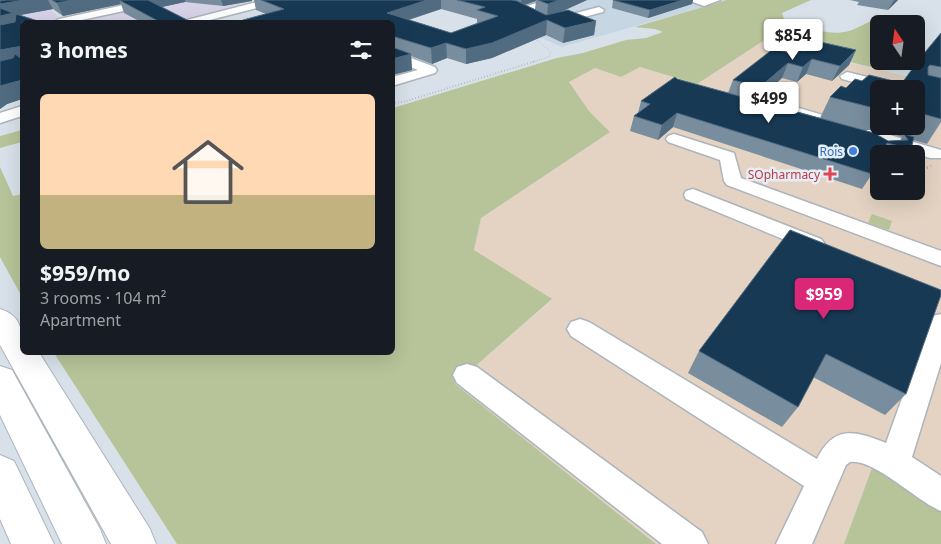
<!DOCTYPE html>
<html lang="en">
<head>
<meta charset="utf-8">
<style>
  body { margin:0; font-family:"Noto Sans",sans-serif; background:#242831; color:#f1f3f6; height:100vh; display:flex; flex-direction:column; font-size:19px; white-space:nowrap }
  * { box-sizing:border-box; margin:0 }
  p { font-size:16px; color:#9ea1a6 }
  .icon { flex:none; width:28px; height:28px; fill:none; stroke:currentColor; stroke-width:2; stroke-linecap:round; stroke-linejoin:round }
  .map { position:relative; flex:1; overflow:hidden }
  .side { position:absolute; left:20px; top:20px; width:375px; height:335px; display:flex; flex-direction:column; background:#171b24; border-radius:8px; box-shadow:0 5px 20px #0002 }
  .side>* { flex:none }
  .needle { width:32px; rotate:347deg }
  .controls { position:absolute; left:870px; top:15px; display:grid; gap:10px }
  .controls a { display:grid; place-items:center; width:55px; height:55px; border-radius:8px; background:#171b24; box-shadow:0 5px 20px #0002; font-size:25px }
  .price { position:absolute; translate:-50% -42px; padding:0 11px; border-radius:5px; background:#fff; color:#222; font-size:16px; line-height:32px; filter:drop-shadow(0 1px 2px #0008) }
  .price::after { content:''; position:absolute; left:50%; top:30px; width:15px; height:11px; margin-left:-8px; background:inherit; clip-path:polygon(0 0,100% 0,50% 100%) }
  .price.selected { background:#db2777; color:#fff }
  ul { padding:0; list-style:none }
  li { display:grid; align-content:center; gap:10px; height:265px; padding:0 20px }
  li span { display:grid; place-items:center; height:155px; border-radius:8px; color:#555 }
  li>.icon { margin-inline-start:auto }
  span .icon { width:90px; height:90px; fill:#fffc; stroke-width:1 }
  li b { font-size:21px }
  h2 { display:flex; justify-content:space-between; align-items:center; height:60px; padding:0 20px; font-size:21px }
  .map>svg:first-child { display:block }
  .commercial { fill:#e4d3c2; fill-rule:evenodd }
  .built { fill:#c7d6e3 }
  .education { fill:#d8d2e8 }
  .green { fill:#b7c398 }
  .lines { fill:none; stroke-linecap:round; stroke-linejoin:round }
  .minor-casing { stroke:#acb4bc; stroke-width:3 }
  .major-casing { stroke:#acb4bc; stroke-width:2 }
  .path-far2 { stroke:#9aa2a8; stroke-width:1; stroke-dasharray:0.5 2; stroke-linecap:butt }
  .path-far1 { stroke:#9aa2a8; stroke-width:2; stroke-dasharray:0.5 2.5; stroke-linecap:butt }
  .path { stroke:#9aa2a8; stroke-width:2.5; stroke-dasharray:1 3; stroke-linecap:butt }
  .minor { fill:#fff; fill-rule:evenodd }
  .major { fill:#fff; fill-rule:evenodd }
  .wall { fill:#788d9e; fill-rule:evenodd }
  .shaded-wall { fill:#516b81 }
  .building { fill:#173954; stroke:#516b81 }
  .shop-dot { fill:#3f7fe0; stroke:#e5eef6; stroke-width:2 }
  .health-dot { fill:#e0444e; stroke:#e5eef6; stroke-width:2 }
  .labels { text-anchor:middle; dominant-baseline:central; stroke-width:5; stroke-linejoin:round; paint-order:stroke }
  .far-shop-label { font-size:12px; fill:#366cbe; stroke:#e5eef6; text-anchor:end }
  .far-health-label { font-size:12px; fill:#be3a42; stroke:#e5eef6; text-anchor:end }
</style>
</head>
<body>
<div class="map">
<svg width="941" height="544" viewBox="0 0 941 544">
  <rect width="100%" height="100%" fill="#d8e1e9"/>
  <!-- commercial -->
  <path class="commercial" d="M763,41L916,79L941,94V509L872,468L844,544H656L455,384L552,300L474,250L481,218L610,132L589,111L569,82L595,68L621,77L640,67L697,84ZM879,89H916V126H879ZM879,154H916V191H879Z"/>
  <!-- built -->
  <path class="built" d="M470,0H727L562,47L522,30Z"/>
  <!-- education -->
  <path class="education" d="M173,0H230L255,3L180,22H69Z
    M46,4L61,20L51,22H22L0,12Z"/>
  <!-- green -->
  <path class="green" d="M727,0H811L782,13L784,19C804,26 827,37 849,31C867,25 878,13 898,17L891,24H879V61H891L883,70L763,41L697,84L640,67L621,77L595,68L569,82L589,111L610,132L481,218L474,250L552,299L455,384L656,544H177L54,353L392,352L393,108L557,58L583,53L626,40L646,38L663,32L655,29L635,27Z
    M22,130V142L0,148V136Z
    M0,167L13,196L22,194V297L0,257Z
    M872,214L892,221L889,230L868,223Z
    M872,468L941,509V544H844Z"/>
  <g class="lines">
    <defs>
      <path id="minor" d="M147,0H166L161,3L72,22H54L59,19Z
        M265,0H282L280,2L202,22H186L187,20Z
        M473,0H490L521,8L546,0H561L521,14L475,2Z
        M687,0H720L704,6Z
        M599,7L604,10L603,12L550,26L545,23L546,21Z
        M392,51L435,67L437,70L435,73L392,86V77L418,70L392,60Z
        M847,72L904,86L906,89H881L842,79L840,76Z
        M745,92L941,150V158H930L740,99L738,96L740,93Z
        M22,106V116L0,123V113Z
        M674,134L734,153L741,178L941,251V266L727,185L724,181L720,160L668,142L666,139L668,136Z
        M693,189L821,239L825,244L821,249L814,251L807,249L686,199L684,195L686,191Z
        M941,314V363L912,457L941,476V511C916,501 875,459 850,462L846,465L812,544H776L804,486L571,336L567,329L571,322L580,319L589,322L817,459C834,424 856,431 886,443L929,323L932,316Z
        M467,364L477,367L702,532L708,544H662L457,383L453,375L457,367Z"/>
      <path id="major" d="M0,309C23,316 22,332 22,352L40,354L150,529L156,544H111L0,345Z
        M0,366L12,370L100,529L106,544H62L0,415Z
        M0,455L14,461L54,544H11L0,519Z"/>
    </defs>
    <!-- minor casing -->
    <use href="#minor" class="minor-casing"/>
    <!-- major casing -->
    <use href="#major" class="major-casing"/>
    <!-- path-far2 -->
    <path class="path-far2" d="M532,62L548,57L551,52L537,40"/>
    <!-- path-far1 -->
    <path class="path-far1" d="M392,103L403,102L536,61"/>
    <!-- path -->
    <path class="path" d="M916,173L931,166"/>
    <!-- minor -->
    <use href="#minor" class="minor"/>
    <!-- major -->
    <use href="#major" class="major"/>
  </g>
  <!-- wall -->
  <path class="wall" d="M0,0H252V1L223,6L185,2L162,7L189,21L190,22H141L124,13L121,4L63,16L53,9L20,15L22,22V99L7,104L0,109Z
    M254,0H587L563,11L596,21L594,35L563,43L546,35L492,58L466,64L447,58L432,64L411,56L412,70L392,75V22H243V20L266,14L256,10ZM536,1L535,9L525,5ZM441,9L477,19V23L451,33L409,20Z
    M613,0H693L692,4L648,18L612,8Z
    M850,0H898L888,10L857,5L859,2Z
    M941,33V122L927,144L913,140L911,149L908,154H879L872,174L862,189L673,127L658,140L630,131L634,116L638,113L641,101L677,79L728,93L733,80L804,51L856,50L849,65L832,81L806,74L797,82L782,78L756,101L820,118L830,97L846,88L862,81L902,83L914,68L917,62ZM879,89H916V126H879ZM867,130H880L902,137L900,141H888L866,131Z
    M790,230L906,394L885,415L813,377L798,407L782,427L688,373L699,351Z"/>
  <!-- shaded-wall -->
  <path class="shaded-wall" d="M0,0H48L53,9L15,16L21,26L0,31Z
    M72,0H119L121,4L63,16L57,3Z
    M144,0H185V2L148,10Z
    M221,0H252V1L223,6Z
    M427,0H441V9L392,25L387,13Z
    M521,0H536V1L521,6Z
    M559,0H587L547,18L548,4Z
    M683,0H693L692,4L648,18L650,10Z
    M894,0H898L888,10Z
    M547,20L546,35L492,58L466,64V49Z
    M596,21L594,35L563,43L565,28Z
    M446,43L447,58L432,64L431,48Z
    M22,46V62L0,67V50Z
    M856,50L849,65L832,81L840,66Z
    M411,54L412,70L392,75V59Z
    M812,59L806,74L797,82L803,67Z
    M788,63L782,78L754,103L760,87Z
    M22,80V99L7,104L0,109V86Z
    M677,113L673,127L658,140L662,125Z"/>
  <!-- building -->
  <path class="building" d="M6,0H24L0,4V1Z
    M52,0H72L57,3Z
    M119,0H148L189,21L184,22H160Z
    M261,0H427L387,13L451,33L498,16L477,10L485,7L457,0H512L517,1L546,15L568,10L596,21L565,28L547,20L492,43L466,49L446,43L431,48L392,36V22H249L243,20L284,9Z
    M538,0H559L548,4Z
    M613,0H683L650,10Z
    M0,8L13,13L0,16Z
    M16,14L41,22H22V46L0,50V25L15,22Z
    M941,33V67L930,65L928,67V75L941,78V119L916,112V89H879L878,109L830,97L841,86L846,88L855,79L862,81L869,75L902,83L913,68H921L917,62Z
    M816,41L856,50L840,66L812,59L803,67L788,63L760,87L733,80L773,49L791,53L796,49L804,51Z
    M392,47L411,54L392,59Z
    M15,54L22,59V80L0,86V61L13,58Z
    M675,77L677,79L874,133L888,141L908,140L904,134L914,137L911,149L887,143L882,154H879V160L872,174L677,113L662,125L634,116L650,104L641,101Z
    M790,230L941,290V295L906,394L826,354L798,407L699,351Z"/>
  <!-- markers -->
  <circle class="shop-dot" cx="853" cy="151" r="5"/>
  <path class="health-dot" d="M827.5 166.5h5v5h5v5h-5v5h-5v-5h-5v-5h5z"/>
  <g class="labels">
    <!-- far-shop labels -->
    <g class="far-shop-label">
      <text x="843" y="151">Rois</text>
    </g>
    <!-- far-health labels -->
    <g class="far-health-label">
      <text x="820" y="174">SOpharmacy</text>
    </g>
  </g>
</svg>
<div class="controls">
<a><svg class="needle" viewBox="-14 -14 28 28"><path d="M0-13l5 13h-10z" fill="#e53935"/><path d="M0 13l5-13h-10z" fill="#9ea1a6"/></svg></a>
<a>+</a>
<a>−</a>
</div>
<b class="price" style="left:793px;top:61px">$854</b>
<b class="price" style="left:769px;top:124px">$499</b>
<b class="price selected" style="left:824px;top:320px">$959</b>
<section class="side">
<h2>3 homes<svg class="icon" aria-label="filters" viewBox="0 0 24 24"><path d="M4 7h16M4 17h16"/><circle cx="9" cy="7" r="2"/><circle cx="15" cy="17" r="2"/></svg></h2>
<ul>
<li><span style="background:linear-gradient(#ffd9b3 65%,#c2b280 0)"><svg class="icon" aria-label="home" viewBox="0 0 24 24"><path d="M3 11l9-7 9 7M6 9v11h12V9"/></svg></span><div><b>$959/mo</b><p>3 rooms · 104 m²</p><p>Apartment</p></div></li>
</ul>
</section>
</div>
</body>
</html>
